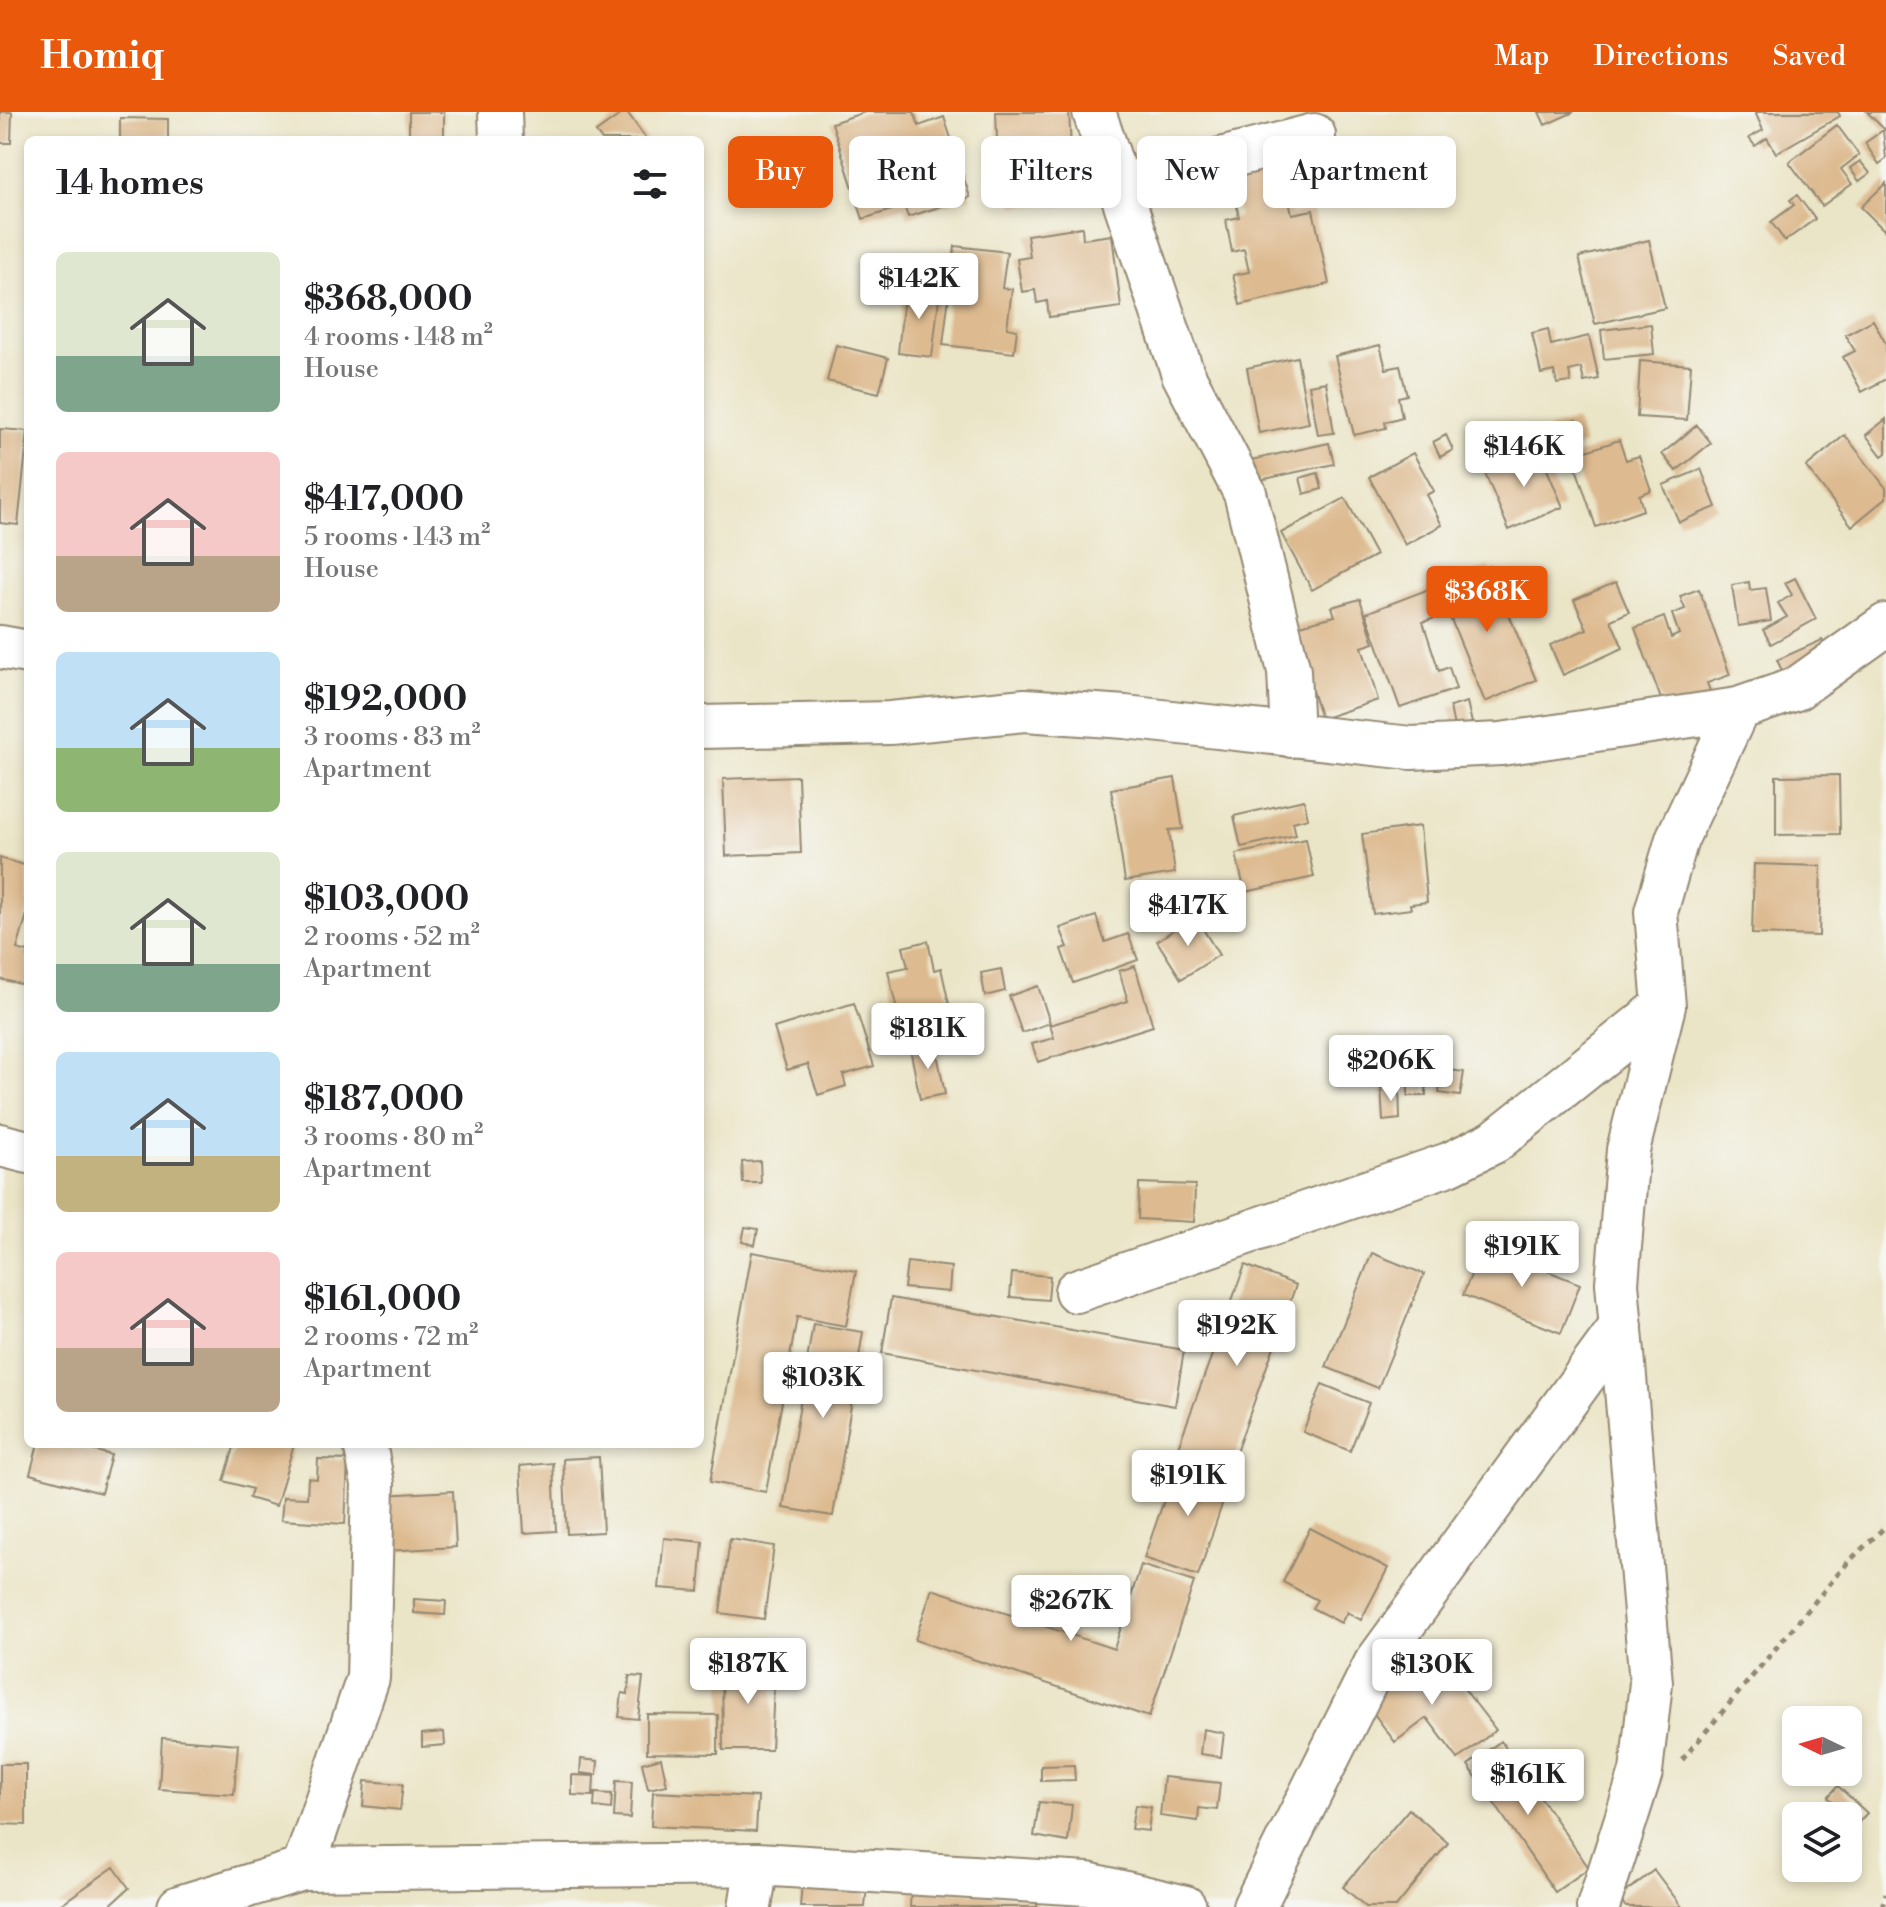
<!DOCTYPE html>
<html lang="en">
<head>
<meta charset="utf-8">
<style>
  body { margin:0; font-family:"Libre Bodoni",serif; background:#f6f6f6; color:#202124; height:100vh; display:flex; flex-direction:column; font-size:30px; white-space:nowrap }
  * { box-sizing:border-box; margin:0 }
  p { font-size:26px; color:#757577 }
  .icon { flex:none; width:44px; height:44px; fill:none; stroke:currentColor; stroke-width:2; stroke-linecap:round; stroke-linejoin:round }
  .map { position:relative; flex:1; overflow:hidden }
  .side { position:absolute; left:24px; top:24px; width:680px; height:1312px; display:flex; flex-direction:column; background:#fff; border-radius:12px; box-shadow:0 4px 12px #0003 }
  .side>* { flex:none }
  .guide { position:absolute; left:728px; top:24px; width:760px; height:72px; display:flex; gap:16px }
  .needle { width:52px; rotate:275deg }
  .tools { position:absolute; left:1782px; top:1594px; display:grid; gap:16px }
  .tools a { display:grid; place-items:center; width:80px; height:80px; border-radius:12px; background:#fff; box-shadow:0 4px 12px #0003; font-size:40px }
  .price { position:absolute; translate:-50% -68px; padding:0 18px; border-radius:8px; background:#fff; color:#222; font-size:26px; line-height:52px; filter:drop-shadow(0 2px 4px #0008) }
  .price::after { content:''; position:absolute; left:50%; top:48px; width:24px; height:18px; margin-left:-12px; background:inherit; clip-path:polygon(0 0,100% 0,50% 100%) }
  .price.selected { background:#ea580c; color:#fff }
  ul { padding:0; list-style:none }
  li { display:flex; align-items:center; gap:24px; height:200px; padding:0 32px }
  li span { display:grid; place-items:center; flex:none; width:224px; height:160px; border-radius:12px; color:#555 }
  li>.icon { margin-inline-start:auto }
  span .icon { width:96px; height:96px; fill:#fffc; stroke-width:1 }
  li b { font-size:34px }
  h2 { display:flex; justify-content:space-between; align-items:center; height:96px; padding:0 32px; font-size:34px }
  .chip { padding:0 28px; border-radius:12px; background:#fff; box-shadow:0 4px 12px #0003; font-size:28px; line-height:72px }
  .chip.selected { background:#ea580c; color:#fff }
  header { display:flex; align-items:center; gap:48px; box-sizing:border-box; height:112px; padding:0 40px; background:#ea580c; color:#fff }
  header strong { font-size:38px }
  nav { display:flex; gap:44px; margin-inline-start:auto; font-size:28px }
  .map>svg:first-child { display:block }
  .building { fill:#ddba8f }
  .lines { fill:none; stroke-linecap:round; stroke-linejoin:round }
  .minor-casing { stroke:#938872; stroke-width:46 }
  .path { stroke:#938872; stroke-width:5; stroke-dasharray:6 6; stroke-linecap:butt }
  .minor { stroke:#fff; stroke-width:42 }
</style>
</head>
<body>
<header>
<strong>Homiq</strong>
<nav><a>Map</a><a>Directions</a><a>Saved</a></nav>
</header>
<div class="map">
<svg width="1886" height="1795" viewBox="0 0 1886 1795">
  <rect width="100%" height="100%" fill="#f6f6f2"/>
  <filter id="ink" filterUnits="userSpaceOnUse"><feTurbulence type="fractalNoise" baseFrequency=".0125" numOctaves="2"/><feDisplacementMap in="SourceGraphic" scale="16" xChannelSelector="R" yChannelSelector="G"/><feConvolveMatrix kernelMatrix="1 2 1 2 8 2 1 2 1" color-interpolation-filters="sRGB"/></filter>
  <filter id="wash" filterUnits="userSpaceOnUse"><feTurbulence type="fractalNoise" baseFrequency=".006" numOctaves="4" result="noise"/><feDisplacementMap in="SourceGraphic" scale="32" xChannelSelector="R" yChannelSelector="G"/><feGaussianBlur stdDeviation="1.8" result="paint"/><feColorMatrix in="noise" values="0 0 0 0 0 0 0 0 0 0 0 0 0 0 0 0 0 1.4 0 .05"/><feComposite in="paint" operator="in"/></filter>
  <g filter="url(#wash)">
    <rect width="100%" height="100%" fill="#ebe5c7"/>
    <g id="blocks">
      <!-- building -->
      <path class="building" d="M0,0H12L11,31H0Z
        M409,0H444V28L409,25Z
        M624,0H627L647,28H602L596,20Z
        M865,0H914L919,14L944,5L970,85L908,105L904,94L863,107L832,11Z
        M996,0H1069L1074,91L1014,94L1013,55L998,56Z
        M1539,0H1574L1545,13Z
        M1755,0H1838L1840,4L1776,41L1767,26L1755,34L1749,26L1763,18Z
        M1867,0H1886V19Z
        M120,6L168,7V28H120Z
        M1837,13L1859,43L1841,57L1852,72L1822,94L1789,50Z
        M1883,18L1886,47L1879,52L1865,31Z
        M1310,40L1315,63L1307,65L1311,80L1288,85L1292,102L1313,98L1329,172L1240,193L1233,163L1249,160L1244,137L1232,140L1226,108L1239,105L1229,58Z
        M1860,49L1870,61L1859,69L1850,56Z
        M1886,71V120L1861,95Z
        M1797,83L1815,107L1785,129L1771,110L1794,93L1790,88Z
        M1082,115L1083,127L1112,123L1121,195L1049,205L1047,189L1037,191L1035,178L1022,180L1017,147L1030,145L1027,123Z
        M1649,128L1665,196L1595,212L1579,145Z
        M955,134L1007,140L1002,176L1012,177L1007,216L1017,218L1014,241L943,233Z
        M905,173L940,177L932,245L898,241Z
        M1873,208L1886,232V267L1862,280L1843,245L1855,239L1845,223Z
        M1651,212L1654,242L1604,247L1601,218Z
        M1548,217L1551,233L1589,224L1599,267L1584,270L1581,256L1569,259L1571,270L1557,272L1554,259L1541,262L1532,221Z
        M836,233L888,246L879,281L827,269Z
        M1380,233L1386,257L1400,254L1407,283L1398,285L1402,305L1385,310L1386,316L1354,323L1335,244Z
        M1297,245L1309,311L1259,321L1247,256Z
        M1640,249L1691,253L1687,308L1637,305Z
        M1326,270L1334,321L1318,323L1309,273Z
        M1886,307V341L1882,344L1866,323Z
        M1576,308L1584,332L1557,342L1548,317Z
        M1697,313L1711,331L1676,359L1662,342Z
        M0,317L28,319L18,413L0,411Z
        M1446,323L1453,338L1440,345L1433,330Z
        M1845,323L1886,376V386L1852,414L1806,355Z
        M1619,328L1626,348L1639,344L1651,378L1639,383L1643,398L1596,415L1572,344Z
        M1329,331L1334,352L1246,371L1242,350Z
        M1538,336L1563,395L1509,418L1484,359Z
        M1413,341L1434,379L1426,383L1442,413L1405,433L1369,365Z
        M1701,357L1716,395L1679,410L1663,373Z
        M1318,361L1322,377L1304,382L1300,366Z
        M1345,386L1376,443L1312,478L1281,421Z
        M1489,454L1536,568L1485,590L1438,476Z
        M1795,466L1816,507L1771,532L1763,518L1787,505L1778,491L1792,483L1785,471Z
        M1616,470L1629,500L1611,508L1623,536L1563,563L1550,533L1587,517L1574,488Z
        M1749,470L1750,478L1766,476L1771,509L1738,514L1732,473Z
        M1429,477L1438,505L1423,510L1439,559L1449,555L1456,577L1400,596L1366,501Z
        M1699,477L1730,563L1707,571L1714,590L1665,598L1635,516L1664,505L1671,526L1679,522L1672,502L1685,497L1680,484Z
        M1360,487L1374,531L1362,535L1378,588L1321,607L1292,515L1335,504L1332,495Z
        M1822,528L1829,542L1784,563L1777,548Z
        M1467,590L1472,611L1454,615L1450,595Z
        M1839,663L1840,722L1776,723V664Z
        M798,664L801,741L726,744L723,667Z
        M1175,666L1183,717L1169,718L1175,761L1125,769L1111,677Z
        M1304,688L1308,706L1293,710L1296,723L1241,735L1234,704Z
        M1420,714L1427,790L1410,792L1411,797L1373,802L1362,722Z
        M1306,727L1314,765L1245,780L1236,742Z
        M0,746L28,754V799L17,837L28,840V874L0,867Z
        M1754,752L1821,754L1819,824L1752,822Z
        M1096,804L1105,830L1128,822L1138,848L1073,871L1061,837L1068,835L1060,816Z
        M1195,804L1219,843L1181,867L1157,829Z
        M928,829L934,858L941,856L951,901L938,904L942,920L904,929L888,859L908,855L903,835Z
        M1135,854L1153,914L1038,950L1032,932L1054,926L1050,913L1128,889L1119,859Z
        M1001,857L1005,879L985,884L981,861Z
        M1038,874L1050,911L1022,921L1009,884Z
        M854,891L874,954L843,963L846,974L818,983L808,952L787,958L774,916Z
        M935,931L945,982L920,987L910,936Z
        M1442,957L1464,960L1460,984L1439,981Z
        M1399,974L1400,1007L1383,1009L1381,975Z
        M1408,974H1426V984H1408Z
        M760,1049L761,1071H743L742,1050Z
        M1139,1071L1195,1073L1194,1110L1138,1107Z
        M745,1115L758,1117L755,1133L742,1130Z
        M1483,1133L1580,1172L1561,1221L1463,1183Z
        M752,1140L856,1159L846,1214L797,1205L766,1380L710,1370Z
        M1372,1141L1424,1162L1378,1276L1326,1255Z
        M907,1150L951,1155L949,1180L904,1176Z
        M1245,1153L1296,1173L1230,1357L1177,1338Z
        M1012,1161L1050,1164L1048,1188L1010,1185Z
        M891,1186L1184,1238L1175,1294L882,1241Z
        M813,1212L863,1220L833,1404L783,1396Z
        M1322,1272L1369,1291L1350,1339L1303,1320Z
        M38,1332H70L111,1343L101,1381L30,1362Z
        M235,1332H294L276,1394L249,1386L252,1377L224,1369Z
        M599,1345L603,1420L567,1422L563,1347Z
        M318,1347L348,1348L345,1412L281,1408L283,1385L307,1386L308,1366L317,1367Z
        M1178,1348L1231,1366L1198,1464L1144,1446Z
        M553,1351L556,1419L524,1421L520,1354Z
        M453,1379L456,1435L386,1439L383,1383Z
        M1310,1416L1388,1456L1361,1508L1347,1500L1341,1511L1312,1496L1317,1488L1283,1470Z
        M664,1426L703,1430L699,1479L659,1476Z
        M730,1427L774,1434L764,1507L720,1501Z
        M1141,1453L1194,1470L1149,1605L915,1528L932,1477L1114,1537Z
        M414,1487L446,1489L445,1503L414,1501Z
        M1435,1539L1496,1618L1458,1647L1427,1606L1395,1630L1366,1591Z
        M722,1552H775L771,1638H723Z
        M629,1564L643,1565L638,1607L619,1605L622,1581L628,1582Z
        M647,1602L718,1603V1642L647,1641Z
        M1203,1617L1224,1621L1221,1645L1200,1642Z
        M444,1620L445,1633L422,1635V1622Z
        M162,1626L238,1632L234,1682L159,1677Z
        M1501,1629L1589,1756L1555,1780L1468,1653Z
        M661,1646L667,1673L648,1677L642,1651Z
        M581,1647L598,1649L597,1663L580,1661Z
        M0,1652H26V1713L0,1712Z
        M1074,1653L1075,1668L1041,1669V1654Z
        M572,1663L594,1664L593,1684L572,1683Z
        M1164,1665L1220,1671L1217,1698L1199,1696L1198,1709L1160,1704Z
        M365,1669L403,1672L400,1698L363,1694Z
        M616,1669L632,1670L630,1706L614,1705Z
        M1838,1674L1867,1701L1857,1712L1828,1685Z
        M653,1680L758,1685L756,1719L651,1714Z
        M595,1681L612,1682L611,1697L594,1695Z
        M1039,1690L1072,1693L1068,1730L1034,1724Z
        M1803,1691L1814,1704H1796V1715L1787,1704Z
        M1135,1693L1151,1695L1148,1719L1131,1717Z
        M1409,1697L1448,1731L1396,1795H1366L1343,1775Z
        M114,1755L129,1776L108,1795H57Z
        M1654,1758L1682,1795H1626L1619,1786Z
        M802,1770L867,1774L865,1795H800Z
        M911,1777L1037,1785V1795H910Z"/>
    </g>
  </g>
  <g filter="url(#ink)">
    <use href="#blocks" fill-opacity="0" stroke="#938872" stroke-width="2"/>
    <g class="lines">
      <defs>
        <path id="minor" d="M500,0L501,28
          M1094,0L1183,262L1245,381L1289,559L1292,624
          M1116,74L1314,23
          M0,535L28,540
          M700,615L890,611L1025,598L1125,605L1411,636L1501,632L1738,597L1796,577L1886,513
          M0,1033L28,1040
          M1076,1179L1449,1052L1494,1030L1664,894
          M303,1757L368,1566L373,1372L365,1332
          M179,1795L303,1757L757,1752L1087,1772L1185,1795
          M750,1795L757,1752
          M1254,1795L1375,1552L1621,1214
          M1598,1795L1641,1660L1651,1571L1617,1171L1628,1038L1664,894L1656,800L1677,727L1738,597"/>
      </defs>
      <!-- minor casing -->
      <use href="#minor" class="minor-casing"/>
      <!-- path -->
      <path class="path" d="M1682,1648L1849,1449L1886,1414
        M1882,1795L1886,1781"/>
      <!-- minor -->
      <use href="#minor" class="minor"/>
    </g>
  </g>
</svg>
<div class="tools">
<a><svg class="needle" viewBox="-14 -14 28 28"><path d="M0-13l5 13h-10z" fill="#e53935"/><path d="M0 13l5-13h-10z" fill="#757577"/></svg></a>
<a><svg class="icon" aria-label="layers" viewBox="0 0 24 24"><path d="M12 4l9 5-9 5-9-5zM3 14l9 5 9-5"/></svg></a>
</div>
<b class="price" style="left:919px;top:209px">$142K</b>
<b class="price" style="left:1524px;top:377px">$146K</b>
<b class="price selected" style="left:1487px;top:522px">$368K</b>
<b class="price" style="left:1188px;top:836px">$417K</b>
<b class="price" style="left:928px;top:959px">$181K</b>
<b class="price" style="left:1391px;top:991px">$206K</b>
<b class="price" style="left:1522px;top:1177px">$191K</b>
<b class="price" style="left:1237px;top:1256px">$192K</b>
<b class="price" style="left:823px;top:1308px">$103K</b>
<b class="price" style="left:1188px;top:1406px">$191K</b>
<b class="price" style="left:1071px;top:1531px">$267K</b>
<b class="price" style="left:748px;top:1594px">$187K</b>
<b class="price" style="left:1432px;top:1595px">$130K</b>
<b class="price" style="left:1528px;top:1705px">$161K</b>
<div class="guide">
<a class="chip selected">Buy</a>
<a class="chip">Rent</a>
<a class="chip">Filters</a>
<a class="chip">New</a>
<a class="chip">Apartment</a>
</div>
<section class="side">
<h2>14 homes<svg class="icon" aria-label="filters" viewBox="0 0 24 24"><path d="M4 7h16M4 17h16"/><circle cx="9" cy="7" r="2"/><circle cx="15" cy="17" r="2"/></svg></h2>
<ul>
<li><span style="background:linear-gradient(#dfe7d0 65%,#7fa58c 0)"><svg class="icon" aria-label="home" viewBox="0 0 24 24"><path d="M3 11l9-7 9 7M6 9v11h12V9"/></svg></span><div><b>$368,000</b><p>4 rooms · 148 m²</p><p>House</p></div></li>
<li><span style="background:linear-gradient(#f6c9c9 65%,#b9a48a 0)"><svg class="icon" aria-label="home" viewBox="0 0 24 24"><path d="M3 11l9-7 9 7M6 9v11h12V9"/></svg></span><div><b>$417,000</b><p>5 rooms · 143 m²</p><p>House</p></div></li>
<li><span style="background:linear-gradient(#bfe0f5 60%,#8fb573 0)"><svg class="icon" aria-label="home" viewBox="0 0 24 24"><path d="M3 11l9-7 9 7M6 9v11h12V9"/></svg></span><div><b>$192,000</b><p>3 rooms · 83 m²</p><p>Apartment</p></div></li>
<li><span style="background:linear-gradient(#dfe7d0 70%,#7fa58c 0)"><svg class="icon" aria-label="home" viewBox="0 0 24 24"><path d="M3 11l9-7 9 7M6 9v11h12V9"/></svg></span><div><b>$103,000</b><p>2 rooms · 52 m²</p><p>Apartment</p></div></li>
<li><span style="background:linear-gradient(#bfe0f5 65%,#c2b280 0)"><svg class="icon" aria-label="home" viewBox="0 0 24 24"><path d="M3 11l9-7 9 7M6 9v11h12V9"/></svg></span><div><b>$187,000</b><p>3 rooms · 80 m²</p><p>Apartment</p></div></li>
<li><span style="background:linear-gradient(#f6c9c9 60%,#b9a48a 0)"><svg class="icon" aria-label="home" viewBox="0 0 24 24"><path d="M3 11l9-7 9 7M6 9v11h12V9"/></svg></span><div><b>$161,000</b><p>2 rooms · 72 m²</p><p>Apartment</p></div></li>
</ul>
</section>
</div>
</body>
</html>
